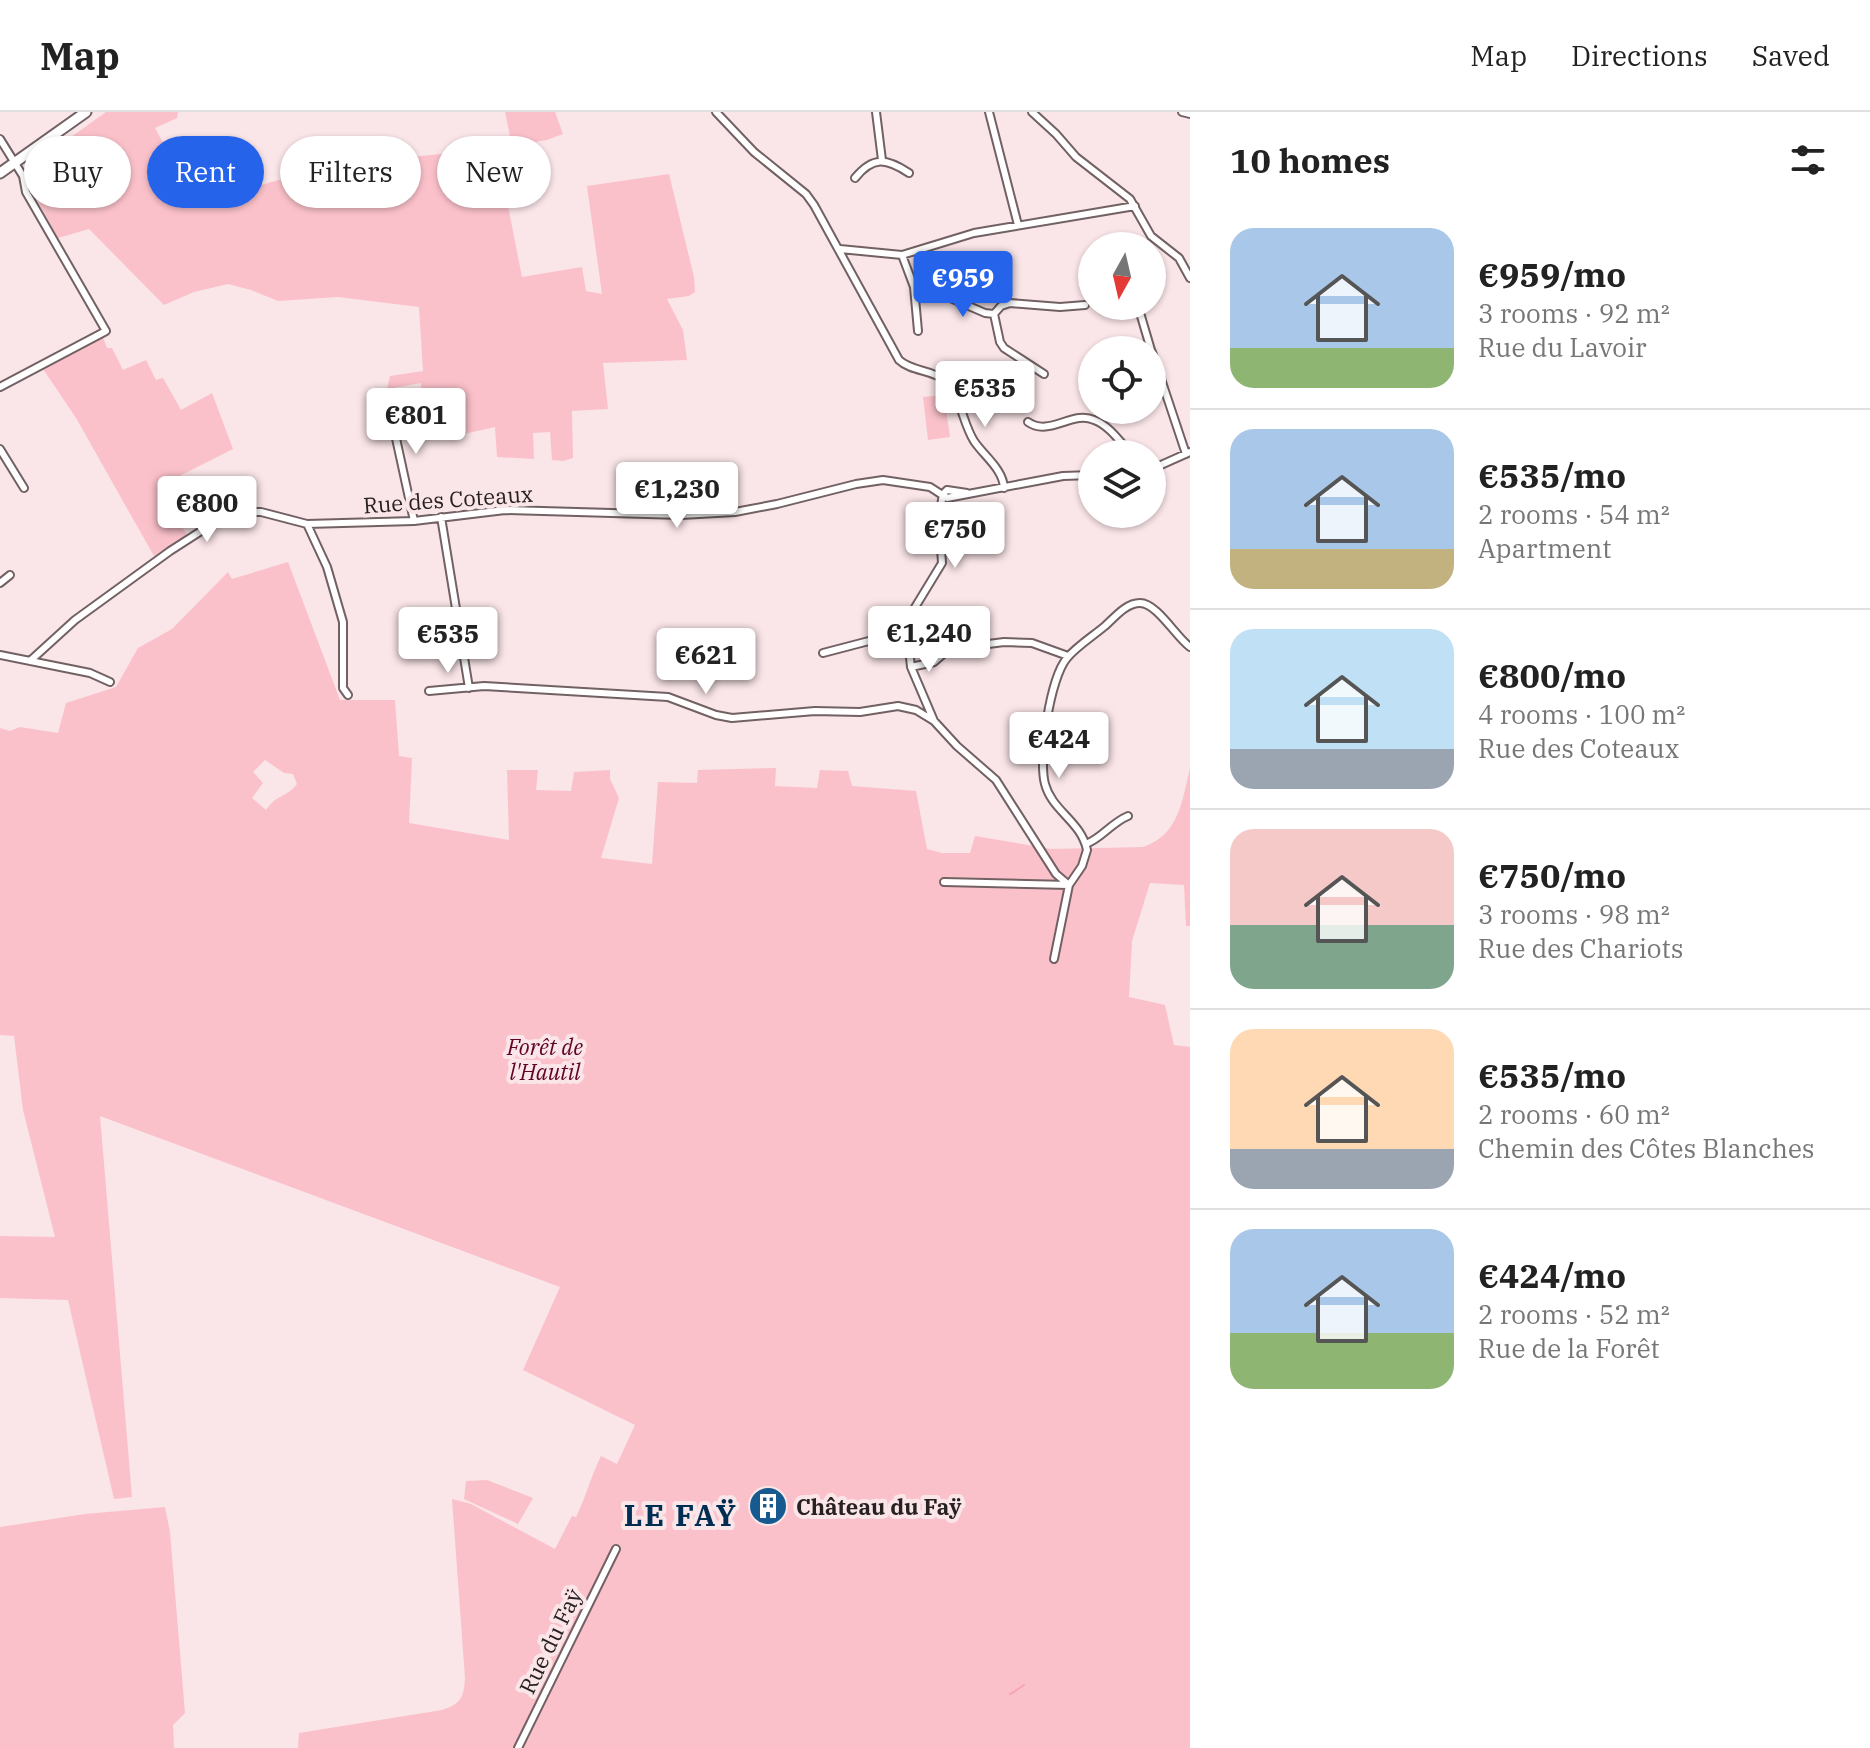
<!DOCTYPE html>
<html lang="en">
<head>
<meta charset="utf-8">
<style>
  body { margin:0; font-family:"IBM Plex Serif",serif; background:#f2f2f2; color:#222; height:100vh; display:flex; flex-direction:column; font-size:30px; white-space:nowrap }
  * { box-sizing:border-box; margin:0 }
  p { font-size:26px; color:#767676 }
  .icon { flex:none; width:44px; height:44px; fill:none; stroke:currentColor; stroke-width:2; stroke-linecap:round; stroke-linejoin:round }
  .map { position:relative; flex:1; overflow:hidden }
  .sheet { display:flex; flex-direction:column; background:#fff; width:680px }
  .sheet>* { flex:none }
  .banner { position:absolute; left:24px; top:24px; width:760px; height:72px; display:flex; gap:16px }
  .needle { width:52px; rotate:188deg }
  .buttons { position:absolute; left:1078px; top:120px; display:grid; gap:16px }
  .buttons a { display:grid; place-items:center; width:88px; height:88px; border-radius:50%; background:#fff; box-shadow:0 2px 6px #0004; font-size:40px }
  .price { position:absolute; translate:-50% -68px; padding:0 18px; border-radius:8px; background:#fff; color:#222; font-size:26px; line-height:52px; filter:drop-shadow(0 2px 4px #0008) }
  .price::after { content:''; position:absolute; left:50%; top:48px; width:24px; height:18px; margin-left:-12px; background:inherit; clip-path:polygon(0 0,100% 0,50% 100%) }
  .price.current { background:#2563eb; color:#fff }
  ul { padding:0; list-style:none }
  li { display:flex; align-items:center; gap:24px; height:200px; padding:0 40px }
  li+li { border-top:2px solid #e0e0e0 }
  li span { display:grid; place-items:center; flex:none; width:224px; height:160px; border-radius:24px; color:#555 }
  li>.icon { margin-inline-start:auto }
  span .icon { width:96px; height:96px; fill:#fffc; stroke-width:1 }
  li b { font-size:34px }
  h2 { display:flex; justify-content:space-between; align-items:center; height:96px; padding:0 40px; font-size:34px }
  .tag { padding:0 28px; border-radius:36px; background:#fff; box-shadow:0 2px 6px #0004; font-size:28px; line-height:72px }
  .tag.current { background:#2563eb; color:#fff }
  header { display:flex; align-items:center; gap:48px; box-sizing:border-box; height:112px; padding:0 40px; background:#fff; border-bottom:2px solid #e0e0e0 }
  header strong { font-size:38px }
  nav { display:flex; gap:44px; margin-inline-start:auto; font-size:28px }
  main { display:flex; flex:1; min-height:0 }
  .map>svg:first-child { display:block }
  .green { fill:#fbc1ca; fill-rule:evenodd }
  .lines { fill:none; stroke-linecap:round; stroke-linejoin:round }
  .stream { stroke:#f8a5b4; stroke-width:2 }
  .minor-casing { stroke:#726163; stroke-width:10 }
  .secondary-casing { stroke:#726163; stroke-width:13 }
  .minor { stroke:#fff; stroke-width:6 }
  .secondary { stroke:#fff; stroke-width:9 }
  .labels { text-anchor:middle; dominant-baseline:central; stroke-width:8; stroke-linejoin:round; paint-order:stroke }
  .street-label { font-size:22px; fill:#282122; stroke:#fae5e8 }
  .park-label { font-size:22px; font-style:italic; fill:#600326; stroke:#fae5e8 }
  .poi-label { font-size:22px; font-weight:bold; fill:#282122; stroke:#fae5e8; text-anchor:start }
  .district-label { font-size:30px; font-weight:bold; letter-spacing:2px; fill:#002e52; stroke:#fae5e8 }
</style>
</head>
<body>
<header>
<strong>Map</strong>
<nav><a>Map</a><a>Directions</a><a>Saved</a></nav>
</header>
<main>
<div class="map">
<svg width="1190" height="1636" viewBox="0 0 1190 1636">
  <rect width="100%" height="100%" fill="#fae5e8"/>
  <!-- green -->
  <path class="green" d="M106,0H178L177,6L155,16L191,82L250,76L332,53L451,41L453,51L466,55L483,51L498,96L508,94L522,165L582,155L586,179L602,182L587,74L669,62L694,165L695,180L689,184L667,187L683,218L687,248L603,251L608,297L572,299L573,346L563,349L552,348L550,320L533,321L534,347L497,345L495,315L459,323L449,280L439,283L442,303L423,305L421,271L387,277L390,264L423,259L419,195L338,185L278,189L251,178L228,172L194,180L164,193L89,117L58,126L22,60Z
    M505,0H555L563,22L547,28L512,34Z
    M102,223L107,236H112L123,258L146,248L156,268L163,266L181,298L212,281L233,337L158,375L187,423L154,444L76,306L41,254Z
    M944,283L950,325L928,328L923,285Z
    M288,450L340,588H395L399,644L412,646L409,711L509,728L507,658H538L536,678L571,679L574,660L610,658V667L619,686L601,746L652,752L658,670L697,671L698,658L776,656L775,674L817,676L820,658L848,659L852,674L916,679L927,737L942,741H970L975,724L1051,737L1143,735C1179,723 1182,689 1190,656V814H1186L1184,773L1150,771L1132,829L1129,885L1165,893L1174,933L1190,935V1636H298L299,1621L442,1598C461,1592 464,1585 465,1566L452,1387L471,1392L555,1437L572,1404L576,1405C586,1385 591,1364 601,1344L617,1352L635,1313L523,1258L560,1175L100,1004L132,1385L114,1387L68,1188L0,1186V1124L55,1125L23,998L14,924L0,923V616L10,619L20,615L58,621L66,591L116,575L138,536L172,517L228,460L232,467ZM265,648L284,661L293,662L297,672C286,686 278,681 266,698L252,686L263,671L253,660Z
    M487,1368L533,1386L518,1412L464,1387L466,1369Z
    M165,1395L170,1420L185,1601L173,1613L174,1636H0V1415L85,1402Z"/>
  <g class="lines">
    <!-- stream -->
    <path class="stream" d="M1015,1579L1024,1573
      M1010,1582L1014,1580"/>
    <defs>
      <path id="minor" d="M716,0L754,40L806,82L814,93L899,248C912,260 931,257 944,268C961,283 962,310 974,329C984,344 1003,357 1004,376
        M876,0L882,48
        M989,0L1018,113
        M1032,0L1056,22L1076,45L1130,87L1151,124L1179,146L1190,166
        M1182,0L1190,2
        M0,27L23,64L26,80L106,219L0,275
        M855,66C873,44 886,46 909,61
        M840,137L902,143L974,121L1135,94
        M902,143L914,175L927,176L985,201L994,202L1000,230L1004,236L1044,262
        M914,175L918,219
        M1138,194L1151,238
        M994,202L1001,194L1010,191L1060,195L1085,193
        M1152,240L1186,342
        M387,285L414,409
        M1028,310C1049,325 1073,298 1094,308C1109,313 1121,331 1131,342
        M0,337L24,376
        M1152,357L1190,340
        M943,382L939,405L942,451L914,497L907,519L911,555L934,609L957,634L996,668L1056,762L1069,773
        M943,382L947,378L967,381
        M441,405L469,576
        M307,412L327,455L343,510V576L348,583
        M0,471L10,463
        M823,541L907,519
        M0,543L90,561L110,570
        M30,549L75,508L170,439L212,412L244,400H261L307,412L414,409L505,398L681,403L735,400L777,392L856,372L883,368L930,375L947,386L1063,364L1092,363
        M911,555L934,550L949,537L1004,530L1032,531L1068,544
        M429,579L484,574L668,585L716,603L732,606L815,599L860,600L898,594L916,598L934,609
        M1086,732C1102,726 1111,711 1128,704
        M944,770L1069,773
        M1054,847L1069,773L1082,754L1087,738C1081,709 1052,699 1045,672C1038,646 1050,566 1067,546C1077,534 1093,524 1105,514C1115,505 1126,491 1140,491C1157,491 1176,525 1190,535
        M518,1636L616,1437"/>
      <path id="secondary" d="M0,61L86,0"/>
    </defs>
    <!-- minor casing -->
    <use href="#minor" class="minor-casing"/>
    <!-- secondary casing -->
    <use href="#secondary" class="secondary-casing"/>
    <!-- minor -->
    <use href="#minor" class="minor"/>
    <!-- secondary -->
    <use href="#secondary" class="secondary"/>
  </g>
  <!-- icons -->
  <defs>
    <symbol id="building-disc" viewBox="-11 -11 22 22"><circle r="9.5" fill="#175a8f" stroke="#fae5e8"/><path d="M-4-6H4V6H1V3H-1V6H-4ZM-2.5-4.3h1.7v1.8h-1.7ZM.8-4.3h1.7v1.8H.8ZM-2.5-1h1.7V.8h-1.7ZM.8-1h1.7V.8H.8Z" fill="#fff"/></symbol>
  </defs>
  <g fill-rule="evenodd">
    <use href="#building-disc" x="746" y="1372" width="44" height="44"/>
  </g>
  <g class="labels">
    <!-- street labels -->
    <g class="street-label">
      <text transform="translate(448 387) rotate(-4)">Rue des Coteaux</text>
      <text transform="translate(550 1529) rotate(-64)">Rue du Faÿ</text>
    </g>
    <!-- park labels -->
    <g class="park-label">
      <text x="545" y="934">Forêt de<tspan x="545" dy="25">l'Hautil</tspan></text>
    </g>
    <!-- poi labels -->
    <g class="poi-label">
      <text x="796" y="1394">Château du Faÿ</text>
    </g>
    <!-- district labels -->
    <g class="district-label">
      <text x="681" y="1402">LE FAŸ</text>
    </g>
  </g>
</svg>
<div class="buttons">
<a><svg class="needle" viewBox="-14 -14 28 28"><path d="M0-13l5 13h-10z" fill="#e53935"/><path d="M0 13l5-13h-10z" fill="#767676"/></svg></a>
<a><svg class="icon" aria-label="locate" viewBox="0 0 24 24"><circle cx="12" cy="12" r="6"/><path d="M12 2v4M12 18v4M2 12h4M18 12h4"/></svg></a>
<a><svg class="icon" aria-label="layers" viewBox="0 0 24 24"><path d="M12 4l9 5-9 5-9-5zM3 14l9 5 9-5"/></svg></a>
</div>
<b class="price current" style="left:963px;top:207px">€959</b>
<b class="price" style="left:985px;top:317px">€535</b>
<b class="price" style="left:416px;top:344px">€801</b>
<b class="price" style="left:677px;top:418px">€1,230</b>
<b class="price" style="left:207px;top:432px">€800</b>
<b class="price" style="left:955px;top:458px">€750</b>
<b class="price" style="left:929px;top:562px">€1,240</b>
<b class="price" style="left:448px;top:563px">€535</b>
<b class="price" style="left:706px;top:584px">€621</b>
<b class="price" style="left:1059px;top:668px">€424</b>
<div class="banner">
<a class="tag">Buy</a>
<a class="tag current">Rent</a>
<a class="tag">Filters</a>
<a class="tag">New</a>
</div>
</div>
<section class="sheet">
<h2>10 homes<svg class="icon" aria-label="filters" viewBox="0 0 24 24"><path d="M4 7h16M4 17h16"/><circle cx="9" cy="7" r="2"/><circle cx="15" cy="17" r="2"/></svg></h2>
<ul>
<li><span style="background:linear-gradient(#a9c7e8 75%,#8fb573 0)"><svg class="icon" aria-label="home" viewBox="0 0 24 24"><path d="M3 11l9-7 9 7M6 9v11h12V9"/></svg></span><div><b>€959/mo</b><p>3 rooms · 92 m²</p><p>Rue du Lavoir</p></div></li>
<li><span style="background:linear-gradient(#a9c7e8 75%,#c2b280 0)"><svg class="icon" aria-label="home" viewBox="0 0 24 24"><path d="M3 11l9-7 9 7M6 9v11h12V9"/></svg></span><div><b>€535/mo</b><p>2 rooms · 54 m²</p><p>Apartment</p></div></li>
<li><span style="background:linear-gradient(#bfe0f5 75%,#9aa5b1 0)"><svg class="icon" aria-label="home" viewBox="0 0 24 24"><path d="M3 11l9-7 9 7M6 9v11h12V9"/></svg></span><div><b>€800/mo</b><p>4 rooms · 100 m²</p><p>Rue des Coteaux</p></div></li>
<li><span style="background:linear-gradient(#f6c9c9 60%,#7fa58c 0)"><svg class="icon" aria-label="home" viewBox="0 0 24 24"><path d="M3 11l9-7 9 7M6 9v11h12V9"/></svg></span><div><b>€750/mo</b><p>3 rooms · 98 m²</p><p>Rue des Chariots</p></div></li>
<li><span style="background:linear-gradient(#ffd9b3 75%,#9aa5b1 0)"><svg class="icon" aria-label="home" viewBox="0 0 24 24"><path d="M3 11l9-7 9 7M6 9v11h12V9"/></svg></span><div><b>€535/mo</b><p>2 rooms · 60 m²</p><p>Chemin des Côtes Blanches</p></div></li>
<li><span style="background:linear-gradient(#a9c7e8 65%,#8fb573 0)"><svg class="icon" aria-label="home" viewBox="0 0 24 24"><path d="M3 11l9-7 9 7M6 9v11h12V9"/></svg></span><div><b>€424/mo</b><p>2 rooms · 52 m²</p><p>Rue de la Forêt</p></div></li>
</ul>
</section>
</main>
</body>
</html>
